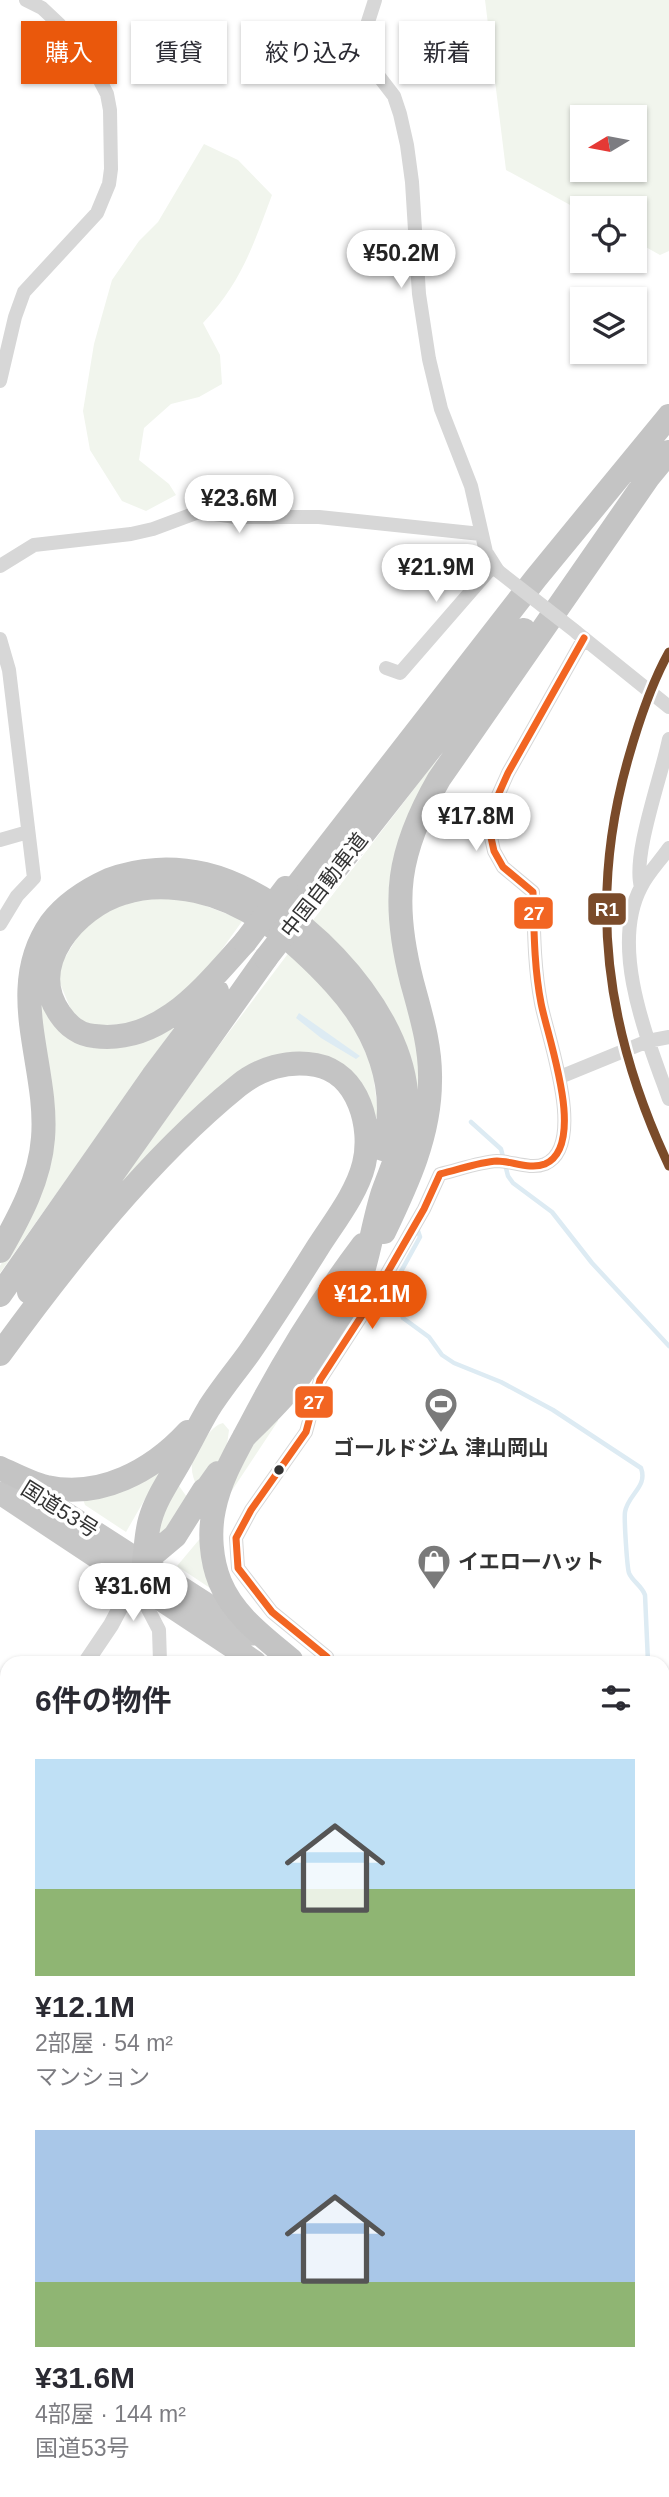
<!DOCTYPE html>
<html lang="ja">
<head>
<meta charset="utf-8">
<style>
  body { margin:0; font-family:Helvetica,"Noto Sans JP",sans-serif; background:#f7f7f7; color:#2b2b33; height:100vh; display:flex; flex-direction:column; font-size:26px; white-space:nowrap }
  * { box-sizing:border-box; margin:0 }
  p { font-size:23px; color:#7c7c81 }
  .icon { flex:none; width:38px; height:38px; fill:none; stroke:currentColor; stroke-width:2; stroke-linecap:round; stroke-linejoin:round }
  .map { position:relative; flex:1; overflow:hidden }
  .drawer { position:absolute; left:0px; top:1656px; width:670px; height:842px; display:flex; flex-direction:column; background:#fff; border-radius:21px 21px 0 0; box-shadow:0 2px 5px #0004 }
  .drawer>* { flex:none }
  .banner { position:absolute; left:21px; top:21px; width:628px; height:63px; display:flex; gap:14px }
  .needle { width:46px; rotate:260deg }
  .tools { position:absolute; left:570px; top:105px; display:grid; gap:14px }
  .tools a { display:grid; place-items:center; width:77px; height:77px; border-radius:0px; background:#fff; box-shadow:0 2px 5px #0004; font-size:35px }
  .price { position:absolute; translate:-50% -60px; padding:0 16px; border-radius:24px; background:#fff; color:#222; font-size:23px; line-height:46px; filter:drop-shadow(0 2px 4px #0008) }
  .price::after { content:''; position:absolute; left:50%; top:42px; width:21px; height:16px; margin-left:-10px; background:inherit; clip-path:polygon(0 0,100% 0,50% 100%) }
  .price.on { background:#ea580c; color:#fff }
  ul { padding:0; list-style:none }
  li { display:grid; align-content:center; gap:14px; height:371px; padding:0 35px }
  li span { display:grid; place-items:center; height:217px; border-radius:0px; color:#555 }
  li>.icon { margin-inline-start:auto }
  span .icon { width:126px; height:126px; fill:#fffc; stroke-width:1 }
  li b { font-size:30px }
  h2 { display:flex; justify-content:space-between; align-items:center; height:84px; padding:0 35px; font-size:30px }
  .tag { padding:0 24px; border-radius:0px; background:#fff; box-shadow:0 2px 5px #0004; font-size:24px; line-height:63px }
  .tag.on { background:#ea580c; color:#fff }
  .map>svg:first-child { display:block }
  .green { fill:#f1f5ed; fill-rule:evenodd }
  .water { fill:#ddebf3 }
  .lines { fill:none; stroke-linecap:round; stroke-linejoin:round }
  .stream { stroke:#ddebf3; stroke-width:4.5 }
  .minor { stroke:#d7d7d7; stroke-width:14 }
  .tertiary { stroke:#d7d7d7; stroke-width:16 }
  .secondary { stroke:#d0d0d0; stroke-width:19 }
  .trunk { stroke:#c7c7c7; stroke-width:23 }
  .motorway { stroke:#c4c4c4; stroke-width:24 }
  .minor-bridge { stroke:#d7d7d7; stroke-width:14 }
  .motorway-bridge { stroke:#c4c4c4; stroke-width:24 }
  .bus-1-casing { stroke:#fff; stroke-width:12 }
  .bus-1 { stroke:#f26522; stroke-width:7 }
  .rail-1-casing { stroke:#fff; stroke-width:14 }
  .rail-1 { stroke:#7a4b2a; stroke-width:9 }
  .bus-dot { fill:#333; stroke:#fff; stroke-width:2.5 }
  .labels { text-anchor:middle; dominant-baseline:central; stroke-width:7; stroke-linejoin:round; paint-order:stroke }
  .street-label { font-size:21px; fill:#333; stroke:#fff }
  .poi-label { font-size:21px; font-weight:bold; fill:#333; stroke:#fff }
  .line-badge { stroke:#fff; stroke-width:2.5 }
  .badge-label { font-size:19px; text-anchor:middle; font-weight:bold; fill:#fff }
</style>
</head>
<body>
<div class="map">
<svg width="669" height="2497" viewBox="0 0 669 2497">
  <rect width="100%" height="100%" fill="#fff"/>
  <!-- green -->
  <path class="green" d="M485,0H669V251L660,255L635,241V208H583V212L506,170ZM583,117H635V170H583Z
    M204,144L238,160L272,195C253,246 241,283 203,323L220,355L222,384L199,397L171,404L144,428L139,460L169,484L176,495L146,511L122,501L90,450L83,411L94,344L112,280L139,241L158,222Z
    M463,732L402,843L424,1077L407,1149L310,924L431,767Z
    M182,897L243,920L210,966L188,990L145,1022L95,1026L81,1020L72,1012L59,981L60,966L84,926L131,899Z
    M290,951L335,998L371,1056L379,1122L357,1083L275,1059L67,1257L214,1052Z
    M36,979L61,1028L179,1021L0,1273V1266L34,1202Z
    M278,1418V1421L231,1492L245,1449Z
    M223,1423L229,1430L227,1445L208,1485L197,1487C194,1480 191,1472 192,1464C194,1452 211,1425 223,1423Z
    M161,1471L126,1532L85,1505L83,1499C113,1496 136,1488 161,1471Z
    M177,1483L189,1500L169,1529L154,1541L157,1527Z
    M203,1535L210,1588L177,1566Z"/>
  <!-- water -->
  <path class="water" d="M299,1013L360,1056L356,1059L321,1038L296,1018Z
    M0,2425L7,2431V2483L0,2481Z
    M18,2490H85L92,2492L97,2497H25Z"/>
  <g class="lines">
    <!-- stream -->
    <path class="stream" d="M471,1122L501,1149L508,1176L513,1183L552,1212L592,1263L669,1346
      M418,1231L420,1237L393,1286L403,1318L429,1337L442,1355L454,1363L501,1382L553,1410L641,1468C648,1487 628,1494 625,1512C624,1519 627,1567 629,1573C632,1581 642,1586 645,1595L648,1662
      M663,1781L669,1790
      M472,2497V2490"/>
    <!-- minor -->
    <path class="minor" d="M375,0L367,25L369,50L374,70L394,96L400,114L407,145L412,182L419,294L429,359L441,409L471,486L486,552L498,571
      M0,381L15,317L24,292L97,213L109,184L111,169L110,110L107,94L96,73L59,24L42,8L26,0
      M0,566L34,545L131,534L153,529L196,513H208L235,517H319L481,534
      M576,632L669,707
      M0,639L9,670L34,878L17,896L0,924
      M386,668L400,673L493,566
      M0,840L28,832
      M669,848C660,861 648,873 641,887C609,948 648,1040 669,1099
      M641,887C632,855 662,775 669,739
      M560,1077L648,1041L669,1037
      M136,1586L159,1630L160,1662
      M327,1657L272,1612L238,1568L236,1538L251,1510L306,1432L320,1380L370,1303L424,1209L440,1174C458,1170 479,1162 497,1161C512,1161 530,1170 545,1164C588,1145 547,1036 541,1003C534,967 534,929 533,892L503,867L494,851L490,833L495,802L508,773L584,638
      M663,1711L669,1710
      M0,1965L7,1969
      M663,2175H669
      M0,2392L7,2398
      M663,2410L669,2409
      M663,2468L669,2484
      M116,2490L124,2497
      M201,2497L205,2490
      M521,2497L527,2490"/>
    <!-- tertiary -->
    <path class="tertiary" d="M86,1662L111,1625L138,1574
      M0,1793L7,1782"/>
    <!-- secondary -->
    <path class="secondary" d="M663,2363L669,2355
      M557,2497L563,2490"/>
    <!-- trunk -->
    <path class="trunk" d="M20,1484L253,1634
      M0,1493L255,1662
      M663,1912L669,1916
      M663,1933L669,1937"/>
    <!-- motorway -->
    <path class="motorway" d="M642,485L669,452
      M292,892L536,578L669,416
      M308,904L524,630
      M245,942C205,986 161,1045 94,1036C80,1035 68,1026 60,1014C25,965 76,907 123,893C147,885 172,886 196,891C252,903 297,943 335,984C376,1029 401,1088 383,1149
      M384,1232C407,1184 430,1135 430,1081C431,1047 421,1015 412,982C391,900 397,852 439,779L652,472
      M0,1251C20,1216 40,1179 43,1138C49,1065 4,990 51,923C66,903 87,890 109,880C139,868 174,867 205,874C292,895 398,1002 406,1092C410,1129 395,1159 383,1192C373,1223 369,1257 358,1287C354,1299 342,1312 335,1323C322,1343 309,1365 294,1384C279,1403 261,1420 244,1437
      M29,1292L266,958
      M0,1295L153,1076L217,991
      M0,1354C67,1262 149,1158 238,1086C260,1068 288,1060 316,1065C359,1073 373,1128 364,1164C357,1193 334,1222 318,1247C296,1282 273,1318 249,1353C236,1371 221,1389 209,1408C199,1425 190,1443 181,1459C170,1479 156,1498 150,1520C146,1534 146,1548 144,1562
      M0,1468C15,1475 30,1483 46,1487C100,1499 152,1471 188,1432
      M196,1504L218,1473
      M144,1562L175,1536L204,1490
      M291,1660C264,1637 234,1616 220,1582C211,1560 209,1532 214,1509C220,1479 236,1452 250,1426C283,1362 320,1302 363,1245"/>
    <!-- minor-bridge -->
    <path class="minor-bridge" d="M498,571L575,631"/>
    <!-- motorway-bridge -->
    <path class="motorway-bridge" d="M245,942L286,888
      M266,958L308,904"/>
    <defs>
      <path id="bus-1" d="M327,1657L272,1612L238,1568L236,1538L251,1510L306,1432L320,1380L370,1303L424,1209L440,1174C458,1170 479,1162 497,1161C512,1161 530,1170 545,1164C588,1145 547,1036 541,1003C534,967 534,929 533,892L503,867L494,851L490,833L495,802L508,773L584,638"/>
    </defs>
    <!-- bus-1 casing -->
    <use href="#bus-1" class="bus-1-casing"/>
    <!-- bus-1 -->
    <use href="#bus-1" class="bus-1"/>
    <defs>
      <path id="rail-1" d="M669,652C651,684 639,721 629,756C587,900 606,1032 669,1166"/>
    </defs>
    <!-- rail-1 casing -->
    <use href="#rail-1" class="rail-1-casing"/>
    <!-- rail-1 -->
    <use href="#rail-1" class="rail-1"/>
  </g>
  <!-- icons -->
  <defs>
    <symbol id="stadium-pin" viewBox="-11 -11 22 30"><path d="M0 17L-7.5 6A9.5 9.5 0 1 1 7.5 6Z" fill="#7a7a7a" stroke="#fff"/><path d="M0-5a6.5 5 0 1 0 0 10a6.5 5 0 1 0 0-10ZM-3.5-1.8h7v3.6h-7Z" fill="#fff"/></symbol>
    <symbol id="shop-pin" viewBox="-11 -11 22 30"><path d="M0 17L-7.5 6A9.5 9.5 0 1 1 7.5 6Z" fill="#7a7a7a" stroke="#fff"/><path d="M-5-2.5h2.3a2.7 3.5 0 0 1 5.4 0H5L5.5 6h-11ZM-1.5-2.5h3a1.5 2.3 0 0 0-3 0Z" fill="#fff"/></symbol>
  </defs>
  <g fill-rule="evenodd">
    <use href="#stadium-pin" x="422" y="1385" width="38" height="52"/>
    <use href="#shop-pin" x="415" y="1542" width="38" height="52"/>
  </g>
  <!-- markers -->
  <circle class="bus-dot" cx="279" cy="1470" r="6"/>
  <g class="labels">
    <!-- street labels -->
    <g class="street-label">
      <text transform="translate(324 885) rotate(-52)">中国自動車道</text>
      <text transform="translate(60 1509) rotate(32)">国道53号</text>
    </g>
    <!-- poi labels -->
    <g class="poi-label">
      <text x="441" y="1447">ゴールドジム 津山岡山</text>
      <text x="458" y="1561" text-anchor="start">イエローハット</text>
    </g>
  </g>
  <g class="line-badge">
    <rect x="587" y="892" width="40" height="34" rx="7" fill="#7a4b2a"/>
    <rect x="513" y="896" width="41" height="34" rx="7" fill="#f26522"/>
    <rect x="294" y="1385" width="40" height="34" rx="7" fill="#f26522"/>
  </g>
  <g class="badge-label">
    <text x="607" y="916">R1</text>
    <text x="534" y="920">27</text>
    <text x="314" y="1409">27</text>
  </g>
</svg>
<div class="tools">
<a><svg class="needle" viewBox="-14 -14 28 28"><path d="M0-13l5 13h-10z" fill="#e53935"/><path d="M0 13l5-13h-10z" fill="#7c7c81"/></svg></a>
<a><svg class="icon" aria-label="locate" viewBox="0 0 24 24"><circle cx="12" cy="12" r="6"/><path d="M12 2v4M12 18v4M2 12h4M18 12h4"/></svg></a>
<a><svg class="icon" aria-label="layers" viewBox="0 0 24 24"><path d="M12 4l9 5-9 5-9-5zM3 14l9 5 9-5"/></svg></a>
</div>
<b class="price" style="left:401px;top:290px">¥50.2M</b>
<b class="price" style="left:239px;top:535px">¥23.6M</b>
<b class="price" style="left:436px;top:604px">¥21.9M</b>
<b class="price" style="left:476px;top:853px">¥17.8M</b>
<b class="price on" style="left:372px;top:1331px">¥12.1M</b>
<b class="price" style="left:133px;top:1623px">¥31.6M</b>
<div class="banner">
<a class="tag on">購入</a>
<a class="tag">賃貸</a>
<a class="tag">絞り込み</a>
<a class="tag">新着</a>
</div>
<section class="drawer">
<h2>6件の物件<svg class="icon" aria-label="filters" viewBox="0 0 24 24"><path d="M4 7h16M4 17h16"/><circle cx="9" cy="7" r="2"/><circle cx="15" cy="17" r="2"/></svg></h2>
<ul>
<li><span style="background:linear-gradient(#bfe0f5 60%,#8fb573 0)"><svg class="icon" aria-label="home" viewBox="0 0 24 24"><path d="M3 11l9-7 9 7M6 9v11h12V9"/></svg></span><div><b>¥12.1M</b><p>2部屋 · 54 m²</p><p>マンション</p></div></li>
<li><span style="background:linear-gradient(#a9c7e8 70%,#8fb573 0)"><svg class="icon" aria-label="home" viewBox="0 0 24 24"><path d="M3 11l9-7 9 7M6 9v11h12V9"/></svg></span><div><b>¥31.6M</b><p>4部屋 · 144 m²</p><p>国道53号</p></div></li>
</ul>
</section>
</div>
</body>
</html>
